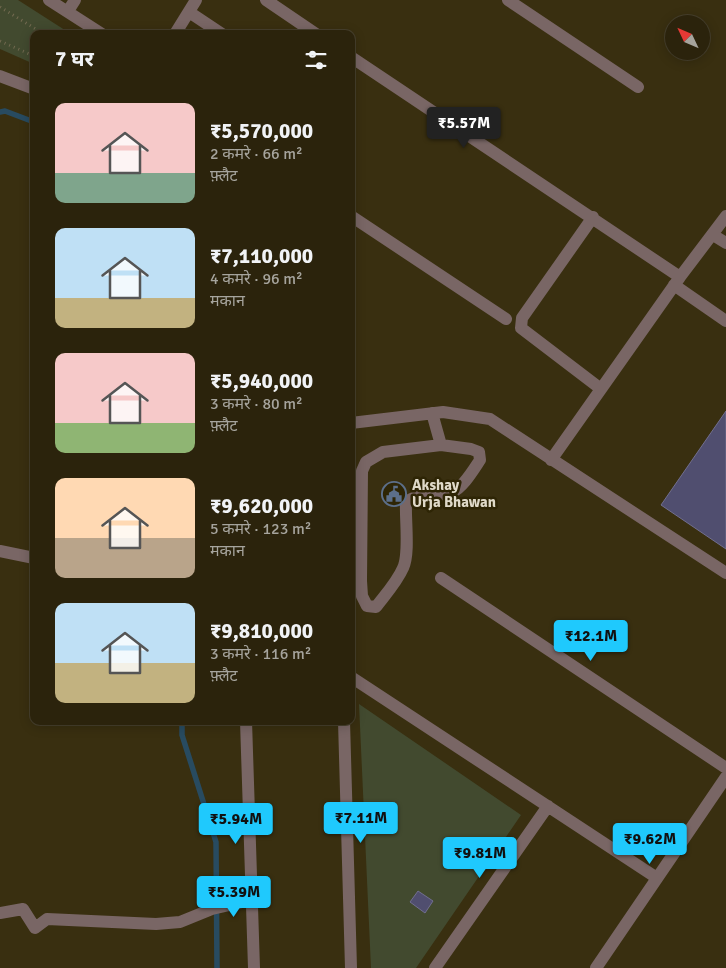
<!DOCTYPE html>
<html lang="hi">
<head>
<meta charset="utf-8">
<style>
  body { margin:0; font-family:Signika,"Noto Sans Devanagari",sans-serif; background:#372f1a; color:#f1f3f6; height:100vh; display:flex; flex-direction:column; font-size:19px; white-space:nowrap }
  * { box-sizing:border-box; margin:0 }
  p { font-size:16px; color:#a6a49d }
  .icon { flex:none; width:28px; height:28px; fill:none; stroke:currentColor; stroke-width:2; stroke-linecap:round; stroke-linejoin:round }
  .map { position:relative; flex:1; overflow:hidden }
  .panel { position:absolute; left:30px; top:30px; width:325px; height:695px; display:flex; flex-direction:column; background:#2b230c; border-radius:10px; box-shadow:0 2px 12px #0003,0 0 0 1px #47402d }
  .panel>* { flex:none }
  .needle { width:32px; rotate:314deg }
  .buttons { position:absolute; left:665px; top:15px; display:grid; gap:10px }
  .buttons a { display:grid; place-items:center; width:45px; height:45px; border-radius:50%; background:#2b230c; box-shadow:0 2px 12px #0003,0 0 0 1px #47402d; font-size:25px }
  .price { position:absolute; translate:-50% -42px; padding:0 11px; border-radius:5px; background:#1fc9fd; color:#111; font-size:16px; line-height:32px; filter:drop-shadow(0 1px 2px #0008) }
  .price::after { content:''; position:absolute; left:50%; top:30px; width:15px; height:11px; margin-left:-8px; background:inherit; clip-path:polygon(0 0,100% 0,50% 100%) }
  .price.selected { background:#222; color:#fff }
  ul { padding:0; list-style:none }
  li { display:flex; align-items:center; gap:15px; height:125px; padding:0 25px }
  li span { display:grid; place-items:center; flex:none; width:140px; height:100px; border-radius:10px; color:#555 }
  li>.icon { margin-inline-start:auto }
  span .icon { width:60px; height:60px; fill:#fffc; stroke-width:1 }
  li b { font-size:21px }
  h2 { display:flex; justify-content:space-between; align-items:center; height:60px; padding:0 25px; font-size:21px }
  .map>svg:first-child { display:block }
  .green { fill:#424a2f }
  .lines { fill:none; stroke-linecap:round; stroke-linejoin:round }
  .stream { stroke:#284b60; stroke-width:5.5 }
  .building { fill:#504e6f; stroke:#716f8f }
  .path { stroke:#746b51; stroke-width:3; stroke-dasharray:1 4; stroke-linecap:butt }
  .minor { stroke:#796665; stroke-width:12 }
  .labels { text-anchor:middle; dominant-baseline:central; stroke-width:5; stroke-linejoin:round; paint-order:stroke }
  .poi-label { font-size:15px; font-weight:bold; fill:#dfd9c8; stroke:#2e2505; text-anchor:start }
</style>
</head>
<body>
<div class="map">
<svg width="726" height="968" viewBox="0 0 726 968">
  <rect width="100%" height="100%" fill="#392f10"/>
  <!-- green -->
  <path class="green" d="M0,0H18L71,34H34V64L0,49Z
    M359,704L521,815L416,968H371Z"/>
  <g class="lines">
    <!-- stream -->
    <path class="stream" d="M0,112L5,111L34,122
      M182,721V735L216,842L217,968"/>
  </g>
  <!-- building -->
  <path class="building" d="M726,411V549L661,505Z
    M418,891L433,901L425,913L410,902Z"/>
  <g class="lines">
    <!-- path -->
    <path class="path" d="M0,7L44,34
      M0,41L34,56"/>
    <!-- minor -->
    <path class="minor" d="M49,0L102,34
      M266,0L316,34
      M508,0L638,87
      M68,11L75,0
      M189,12L222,34
      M175,34L196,0
      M351,57L680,277L551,460
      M0,76L34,89
      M351,216L506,319
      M593,217L522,318L521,328L601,389
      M713,235L726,243
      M680,277L726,216
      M674,285L726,321
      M432,413L441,445
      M351,423L443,412L490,419L726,573
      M441,445L471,449L479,452L480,460C474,469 462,489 452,492C437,498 420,492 406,502C405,519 410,554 403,568C397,582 385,595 376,607L367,606L362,596L361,581L362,471L366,462L383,452Z
      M0,551L34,558
      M441,578L726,768
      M351,677L657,878
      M246,721L254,968
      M344,721L351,968
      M0,913L23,909L35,928L47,919L156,924L180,922L212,909L251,900
      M435,968L548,806
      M596,968L726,777"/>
  </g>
  <!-- icons -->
  <defs>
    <symbol id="civic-ring" viewBox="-11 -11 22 22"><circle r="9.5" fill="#2e2505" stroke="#5c6f8a" stroke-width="1.5"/><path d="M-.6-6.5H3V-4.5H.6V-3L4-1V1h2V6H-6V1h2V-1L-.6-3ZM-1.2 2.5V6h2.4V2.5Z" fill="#5c6f8a"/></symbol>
  </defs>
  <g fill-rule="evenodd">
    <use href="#civic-ring" x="380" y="480" width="28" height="28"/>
  </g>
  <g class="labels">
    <!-- poi labels -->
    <g class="poi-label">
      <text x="412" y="485">Akshay<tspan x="412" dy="17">Urja Bhawan</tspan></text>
    </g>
  </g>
</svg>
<div class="buttons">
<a><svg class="needle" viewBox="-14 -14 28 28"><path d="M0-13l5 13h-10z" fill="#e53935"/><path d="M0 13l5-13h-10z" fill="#a6a49d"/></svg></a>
</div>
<b class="price selected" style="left:464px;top:149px">₹5.57M</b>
<b class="price" style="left:591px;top:662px">₹12.1M</b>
<b class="price" style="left:361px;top:844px">₹7.11M</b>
<b class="price" style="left:236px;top:845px">₹5.94M</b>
<b class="price" style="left:650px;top:865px">₹9.62M</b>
<b class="price" style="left:480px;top:879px">₹9.81M</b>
<b class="price" style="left:234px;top:918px">₹5.39M</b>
<section class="panel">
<h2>7 घर<svg class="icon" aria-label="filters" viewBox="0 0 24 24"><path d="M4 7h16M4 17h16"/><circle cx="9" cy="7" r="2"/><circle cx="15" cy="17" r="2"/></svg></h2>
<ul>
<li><span style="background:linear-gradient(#f6c9c9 70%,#7fa58c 0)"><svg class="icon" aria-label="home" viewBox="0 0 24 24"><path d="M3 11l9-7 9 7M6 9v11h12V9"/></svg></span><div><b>₹5,570,000</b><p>2 कमरे · 66 m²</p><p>फ़्लैट</p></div></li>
<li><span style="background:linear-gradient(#bfe0f5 70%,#c2b280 0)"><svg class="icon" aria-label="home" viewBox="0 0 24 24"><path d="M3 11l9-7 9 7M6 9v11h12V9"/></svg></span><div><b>₹7,110,000</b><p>4 कमरे · 96 m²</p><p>मकान</p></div></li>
<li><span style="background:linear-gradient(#f6c9c9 70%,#8fb573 0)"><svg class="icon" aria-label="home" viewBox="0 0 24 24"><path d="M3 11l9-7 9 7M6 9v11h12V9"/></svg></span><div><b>₹5,940,000</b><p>3 कमरे · 80 m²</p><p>फ़्लैट</p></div></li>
<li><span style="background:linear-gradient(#ffd9b3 60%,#b9a48a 0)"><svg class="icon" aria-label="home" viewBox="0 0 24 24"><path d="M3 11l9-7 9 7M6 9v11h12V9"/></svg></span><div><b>₹9,620,000</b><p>5 कमरे · 123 m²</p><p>मकान</p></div></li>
<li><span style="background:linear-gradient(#bfe0f5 60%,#c2b280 0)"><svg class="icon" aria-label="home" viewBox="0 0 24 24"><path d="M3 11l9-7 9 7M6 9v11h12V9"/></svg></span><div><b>₹9,810,000</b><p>3 कमरे · 116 m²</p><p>फ़्लैट</p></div></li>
</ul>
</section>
</div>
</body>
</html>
